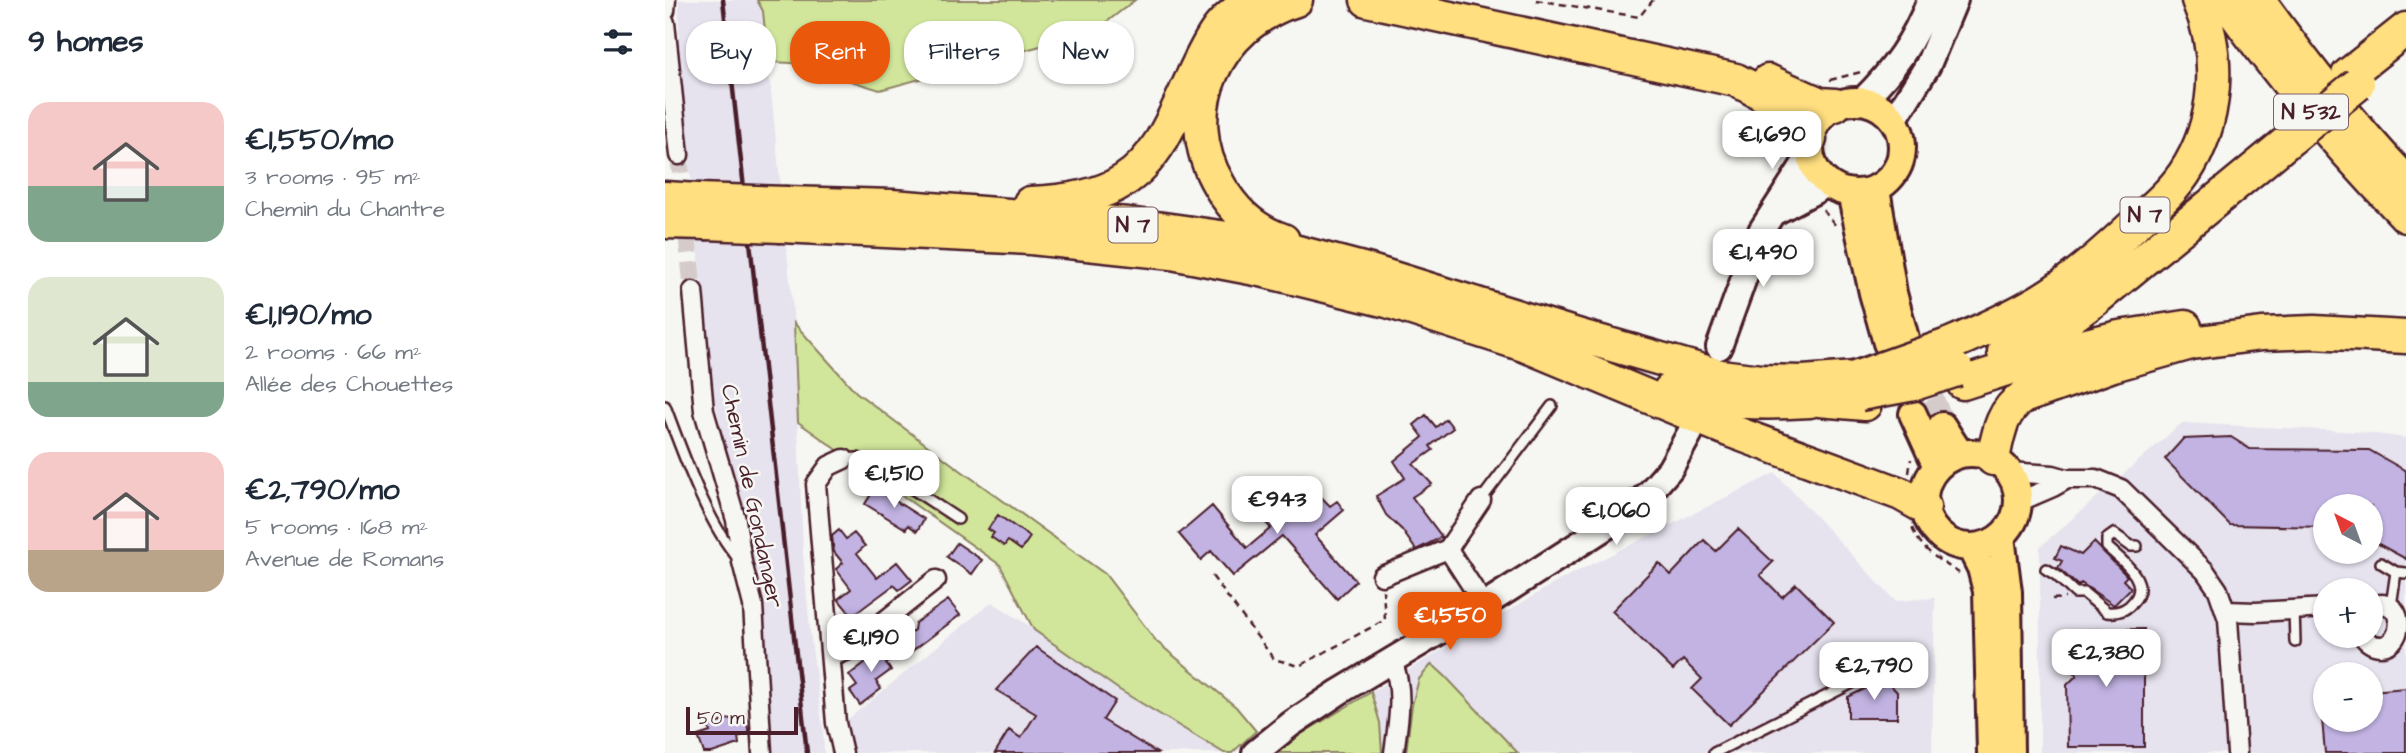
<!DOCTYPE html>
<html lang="en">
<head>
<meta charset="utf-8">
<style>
  body { margin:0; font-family:"Architects Daughter",sans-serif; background:#f6f6f7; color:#1f2937; height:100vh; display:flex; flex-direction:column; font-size:26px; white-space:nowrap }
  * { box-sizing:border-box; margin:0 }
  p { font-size:23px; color:#747a83 }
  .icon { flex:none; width:38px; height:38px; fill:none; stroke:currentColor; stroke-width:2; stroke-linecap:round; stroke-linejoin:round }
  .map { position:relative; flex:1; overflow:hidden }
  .drawer { display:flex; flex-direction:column; background:#fff; width:665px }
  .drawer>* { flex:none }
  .top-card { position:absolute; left:21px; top:21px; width:665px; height:63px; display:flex; gap:14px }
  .needle { width:46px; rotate:319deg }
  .fabs { position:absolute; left:1648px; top:494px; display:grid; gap:14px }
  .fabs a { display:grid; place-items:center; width:70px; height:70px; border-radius:50%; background:#fff; box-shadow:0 2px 5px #0004; font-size:35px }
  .scale { position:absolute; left:21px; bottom:18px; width:112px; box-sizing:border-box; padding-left:7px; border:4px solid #4a1f2b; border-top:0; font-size:19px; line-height:24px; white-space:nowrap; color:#4a1f2b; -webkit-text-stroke:5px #f6f6f2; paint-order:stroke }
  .price { position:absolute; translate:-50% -60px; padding:0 16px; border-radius:14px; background:#fff; color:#222; font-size:23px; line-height:46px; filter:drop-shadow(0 2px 4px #0008) }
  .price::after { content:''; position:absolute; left:50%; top:42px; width:21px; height:16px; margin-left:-10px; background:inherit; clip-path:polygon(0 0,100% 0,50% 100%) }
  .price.selected { background:#ea580c; color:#fff }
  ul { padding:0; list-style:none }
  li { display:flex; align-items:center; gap:21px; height:175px; padding:0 28px }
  li span { display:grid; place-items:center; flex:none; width:196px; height:140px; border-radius:21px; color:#555 }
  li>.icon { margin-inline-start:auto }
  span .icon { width:84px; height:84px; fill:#fffc; stroke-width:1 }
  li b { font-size:30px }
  h2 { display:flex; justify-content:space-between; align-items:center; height:84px; padding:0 28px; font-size:30px }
  .tag { padding:0 24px; border-radius:28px; background:#fff; box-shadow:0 2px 5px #0004; font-size:24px; line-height:63px }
  .tag.selected { background:#ea580c; color:#fff }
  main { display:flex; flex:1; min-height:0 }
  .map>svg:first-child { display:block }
  .built { fill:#e6e2ee; fill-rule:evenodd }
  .green { fill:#d1e69b; stroke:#8e8263; stroke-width:2 }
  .building { fill:#c2b3e3; stroke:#4a1f2b; stroke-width:2 }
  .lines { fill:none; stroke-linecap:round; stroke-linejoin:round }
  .street-tunnel { stroke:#d4cbca; stroke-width:18; stroke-dasharray:18 9; stroke-linecap:butt }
  .primary-tunnel { stroke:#d4cbca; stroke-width:26; stroke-dasharray:26 13; stroke-linecap:butt }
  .lane-casing { stroke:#4a1f2b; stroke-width:14 }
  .street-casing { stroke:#4a1f2b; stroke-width:23 }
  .secondary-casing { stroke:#4a1f2b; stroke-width:30 }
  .primary-casing { stroke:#4a1f2b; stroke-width:32 }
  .highway-casing { stroke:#4a1f2b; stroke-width:37 }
  .path { stroke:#4a1f2b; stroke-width:2.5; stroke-dasharray:7 5; stroke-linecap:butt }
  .lane { stroke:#f6f6f2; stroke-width:9 }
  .street { stroke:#f6f6f2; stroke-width:18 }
  .secondary { stroke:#f6f6f2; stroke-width:24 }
  .primary { stroke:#ffdf80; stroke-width:26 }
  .highway { stroke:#ffdf80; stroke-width:32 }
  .rail { stroke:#4a1f2b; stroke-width:4.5 }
  .highway-bridge-casing { stroke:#4a1f2b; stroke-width:37; stroke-linecap:butt }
  .highway-bridge { stroke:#ffdf80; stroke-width:32 }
  .labels { text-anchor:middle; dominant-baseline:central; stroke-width:5; stroke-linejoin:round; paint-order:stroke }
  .shield { fill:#f6f6f2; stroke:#7e6067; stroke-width:2 }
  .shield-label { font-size:21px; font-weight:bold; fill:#4a1f2b }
  .street-label { font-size:23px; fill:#4a1f2b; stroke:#f6f6f2 }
</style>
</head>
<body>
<main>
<section class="drawer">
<h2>9 homes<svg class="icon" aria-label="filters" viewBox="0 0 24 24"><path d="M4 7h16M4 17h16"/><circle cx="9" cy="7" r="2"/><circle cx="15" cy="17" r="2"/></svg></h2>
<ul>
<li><span style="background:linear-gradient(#f6c9c9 60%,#7fa58c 0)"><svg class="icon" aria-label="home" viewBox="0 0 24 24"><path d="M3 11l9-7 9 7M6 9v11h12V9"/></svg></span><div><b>€1,550/mo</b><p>3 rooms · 95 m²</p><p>Chemin du Chantre</p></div></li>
<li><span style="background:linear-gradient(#dfe7d0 75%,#7fa58c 0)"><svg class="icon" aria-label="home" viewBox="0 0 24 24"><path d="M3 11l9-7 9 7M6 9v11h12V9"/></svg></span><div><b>€1,190/mo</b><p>2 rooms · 66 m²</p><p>Allée des Chouettes</p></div></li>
<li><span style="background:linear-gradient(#f6c9c9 70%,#b9a48a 0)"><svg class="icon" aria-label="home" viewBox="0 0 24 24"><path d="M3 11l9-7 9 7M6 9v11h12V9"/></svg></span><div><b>€2,790/mo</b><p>5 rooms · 168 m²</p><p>Avenue de Romans</p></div></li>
</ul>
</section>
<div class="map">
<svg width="1741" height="753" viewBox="0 0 1741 753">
  <rect width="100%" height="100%" fill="#f6f6f2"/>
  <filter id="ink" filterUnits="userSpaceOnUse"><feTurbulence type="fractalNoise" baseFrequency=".0143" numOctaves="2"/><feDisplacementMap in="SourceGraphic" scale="14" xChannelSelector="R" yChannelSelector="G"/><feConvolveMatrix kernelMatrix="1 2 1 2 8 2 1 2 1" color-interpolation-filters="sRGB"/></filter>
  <g filter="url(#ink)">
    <!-- built -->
    <path class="built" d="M14,0H92L98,11L128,312L138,553L145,632L158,730L159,753H101L96,597L48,393L14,63Z
      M1517,423L1695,432L1741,438V753H1375V547ZM1661,506H1706V551H1661ZM1661,590H1706V635H1661ZM1661,674H1706V719H1661Z
      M1110,473L1230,601L1270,598L1267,753H717L715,723L706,692L895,580Z
      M327,602L560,753H184L176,725Z"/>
    <!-- green -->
    <path class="green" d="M92,0H470L430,31L215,90L127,63L103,62L98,11Z
      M129,323L191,392L291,467L440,574L492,642L571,707L591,731L567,753H559L453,689L369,630L335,565L133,422Z
      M767,664L780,676L853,753H741L747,705L754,679Z
      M706,692L715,723L717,753H610L628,739Z"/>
    <!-- building -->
    <path class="building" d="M761,415L771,427L781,419L788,428L765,446L768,450L748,464L767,484L747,497L777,537L751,550L737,530L721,515L711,496L740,478L729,461L758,437L749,425Z
      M1566,437L1585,449L1704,450L1741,471V559L1706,540V506H1661V527L1565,525L1500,459L1518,439Z
      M635,475L665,506L672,501L679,510L650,535L691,581L672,599L617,536L568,576L546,551L536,560L514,534L547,506L582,548L606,528L595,517Z
      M210,488L259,519L252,531L243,525L241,529L200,504Z
      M333,515L365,537L356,550L343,541L339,546L326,537L329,533L323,529Z
      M1073,529L1108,562L1095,575L1117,597L1131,584L1169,622L1064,725L1027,689L1037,679L1018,660L1008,670L947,611L994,563L1006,575L1039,540L1051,551Z
      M174,530L181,539L189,533L200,546L192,553L212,578L232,562L247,580L234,590L229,585L187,616L173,599L186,589L171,569L178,563L169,552L167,536Z
      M1429,542L1462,576L1458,580L1466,588L1449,605L1416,583L1413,586L1393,568L1397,561L1390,558L1396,546L1416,555Z
      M292,543L317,560L307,574L282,557Z
      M283,600L295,615L247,651L238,639L249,630L250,623Z
      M1479,629V747H1403L1402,685L1412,675L1402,664V642L1411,630Z
      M218,642L230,658L221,664L226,670L211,681L216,689L195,705L185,691L192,686L184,675L210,655L207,651Z
      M371,647L450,701L438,720L492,753H330L344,730L356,738L371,714L331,690Z
      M1220,679L1232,692V718H1183V697Z
      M1741,688V753H1660L1657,719H1706V691Z
      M80,714L84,733L73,737L74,744L47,753H39L33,736L45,732L43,726Z"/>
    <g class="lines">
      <!-- street-tunnel -->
      <path class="street-tunnel" d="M14,155L28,291"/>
      <!-- primary-tunnel -->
      <path class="primary-tunnel" d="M1251,363L1277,426"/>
      <defs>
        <path id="lane" d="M0,406C17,451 42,523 73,558
          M179,459L192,458L208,463L293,519
          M816,500L887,406
          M1716,563L1731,572L1741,573
          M1381,569L1391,575L1410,593H1419L1442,612C1452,613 1461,611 1468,602C1487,581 1456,560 1442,547V539L1449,534L1466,546H1472
          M1726,606L1731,572
          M1629,609L1630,642
          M1049,753L1213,670"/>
        <path id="street" d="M0,11L1,0
          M0,23L14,155
          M28,291L39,411L71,520L77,562L88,605L97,753
          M1344,472L1388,475L1402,479H1431L1456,489L1540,571L1553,590L1563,619L1572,753
          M1353,502L1388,487L1402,479
          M783,549L819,605
          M717,576L783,549L816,500
          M1561,611L1591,612L1661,608
          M1697,635C1702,642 1707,646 1716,646C1741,645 1741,594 1706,606
          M166,657L183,650L271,580
          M727,661C740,691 733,722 729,753
          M178,753L171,723L151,484L164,466L179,459"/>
        <path id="secondary" d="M1197,101C1229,70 1249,41 1265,0
          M1229,120L1263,65L1290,0
          M1112,211L1163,184
          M1054,347L1096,231L1145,155
          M590,753L626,724L674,692L819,605L961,514L985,492L1005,469L1025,433"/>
        <path id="primary" d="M1145 147a46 46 0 1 1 92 0a46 46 0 1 1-92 0Z
          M1211,189L1228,293L1240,338
          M1186,193L1208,293L1222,343
          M1248,414L1272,467
          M1277,426L1295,454
          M1259 500a47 47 0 1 1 94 0a47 47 0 1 1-94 0Z
          M1336,537L1343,592L1345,753
          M1306,548L1316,568L1322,591L1326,753"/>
        <path id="highway" d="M702,0L1071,80C1101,95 1127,110 1145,139
          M1560,0C1615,77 1675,148 1741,216
          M1593,0C1639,63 1687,126 1741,182
          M1683,75L1741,29
          M1103,81L1155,104L1170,105
          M0,198L33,200
          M122,203L227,206L463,224L598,243L705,271L912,335L1055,376L1096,381L1138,382L1190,378
          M365,203C395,202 432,198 458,181C507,151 520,77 551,32C560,19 574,9 587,0
          M0,222L41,223
          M116,226L366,238L507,253L596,270L722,301L859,345L1066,431L1236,494L1259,507
          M618,240C590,231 568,210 554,185C510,111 552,24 631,0
          M1283,345C1314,332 1345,318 1374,301C1409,280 1441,251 1470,224C1487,209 1506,193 1519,174C1553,123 1557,56 1533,0
          M1339,352L1391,328L1431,299L1628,137
          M1298,383L1401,350L1454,337L1520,327
          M1005,390C1051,403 1097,404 1145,401
          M1154,400L1200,404
          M1328,459C1333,435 1336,411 1358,397L1448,365L1526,343L1597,334L1649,332L1741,337"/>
      </defs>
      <!-- lane casing -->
      <use href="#lane" class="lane-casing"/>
      <!-- street casing -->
      <use href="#street" class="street-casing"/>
      <!-- secondary casing -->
      <use href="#secondary" class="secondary-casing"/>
      <!-- primary casing -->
      <use href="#primary" class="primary-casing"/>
      <!-- highway casing -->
      <use href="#highway" class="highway-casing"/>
      <!-- path -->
      <path class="path" d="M871,0L974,17L988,0
        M1165,80L1196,72
        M1158,210L1171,226
        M1244,473L1246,459
        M1247,528C1258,552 1273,559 1294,573
        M547,576L609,659L634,666L720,620L718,590
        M1387,599L1400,598"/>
      <!-- lane -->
      <use href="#lane" class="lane"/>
      <!-- street -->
      <use href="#street" class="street"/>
      <!-- secondary -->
      <use href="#secondary" class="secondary"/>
      <!-- primary -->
      <use href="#primary" class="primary"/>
      <!-- highway -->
      <use href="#highway" class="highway"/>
      <!-- rail -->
      <path class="rail" d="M58,0L142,753"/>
      <defs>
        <path id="highway-bridge" d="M1628,137L1693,84
          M33,200L122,203
          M41,223L116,226
          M1190,378L1283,345
          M1195,394L1249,384L1292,370"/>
      </defs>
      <!-- highway-bridge casing -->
      <use href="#highway-bridge" class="highway-bridge-casing"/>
      <!-- highway-bridge -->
      <use href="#highway-bridge" class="highway-bridge"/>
    </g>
  </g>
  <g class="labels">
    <!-- shield labels -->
    <g class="shield">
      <rect x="1609" y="94.5" width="74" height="35" rx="5"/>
      <rect x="1455.5" y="197.5" width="49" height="35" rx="5"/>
      <rect x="443.5" y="207.5" width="49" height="35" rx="5"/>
    </g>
    <g class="shield-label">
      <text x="1646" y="112">N 532</text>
      <text x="1480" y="215">N 7</text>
      <text x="468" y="225">N 7</text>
    </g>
    <!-- street labels -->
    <g class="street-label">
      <text transform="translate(87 496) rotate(78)">Chemin de Gondanger</text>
    </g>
  </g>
</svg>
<div class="fabs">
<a><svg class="needle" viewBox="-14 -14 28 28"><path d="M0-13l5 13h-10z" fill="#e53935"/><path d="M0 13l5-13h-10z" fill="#747a83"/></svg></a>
<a>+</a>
<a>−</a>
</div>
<div class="scale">50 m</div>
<b class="price" style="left:1107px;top:171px">€1,690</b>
<b class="price" style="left:1098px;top:289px">€1,490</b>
<b class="price" style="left:229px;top:510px">€1,510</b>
<b class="price" style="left:612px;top:536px">€943</b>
<b class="price" style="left:951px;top:547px">€1,060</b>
<b class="price selected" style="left:785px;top:652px">€1,550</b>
<b class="price" style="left:206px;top:674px">€1,190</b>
<b class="price" style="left:1441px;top:689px">€2,380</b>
<b class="price" style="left:1209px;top:702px">€2,790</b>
<div class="top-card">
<a class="tag">Buy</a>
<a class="tag selected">Rent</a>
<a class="tag">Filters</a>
<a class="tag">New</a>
</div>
</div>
</main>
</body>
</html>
